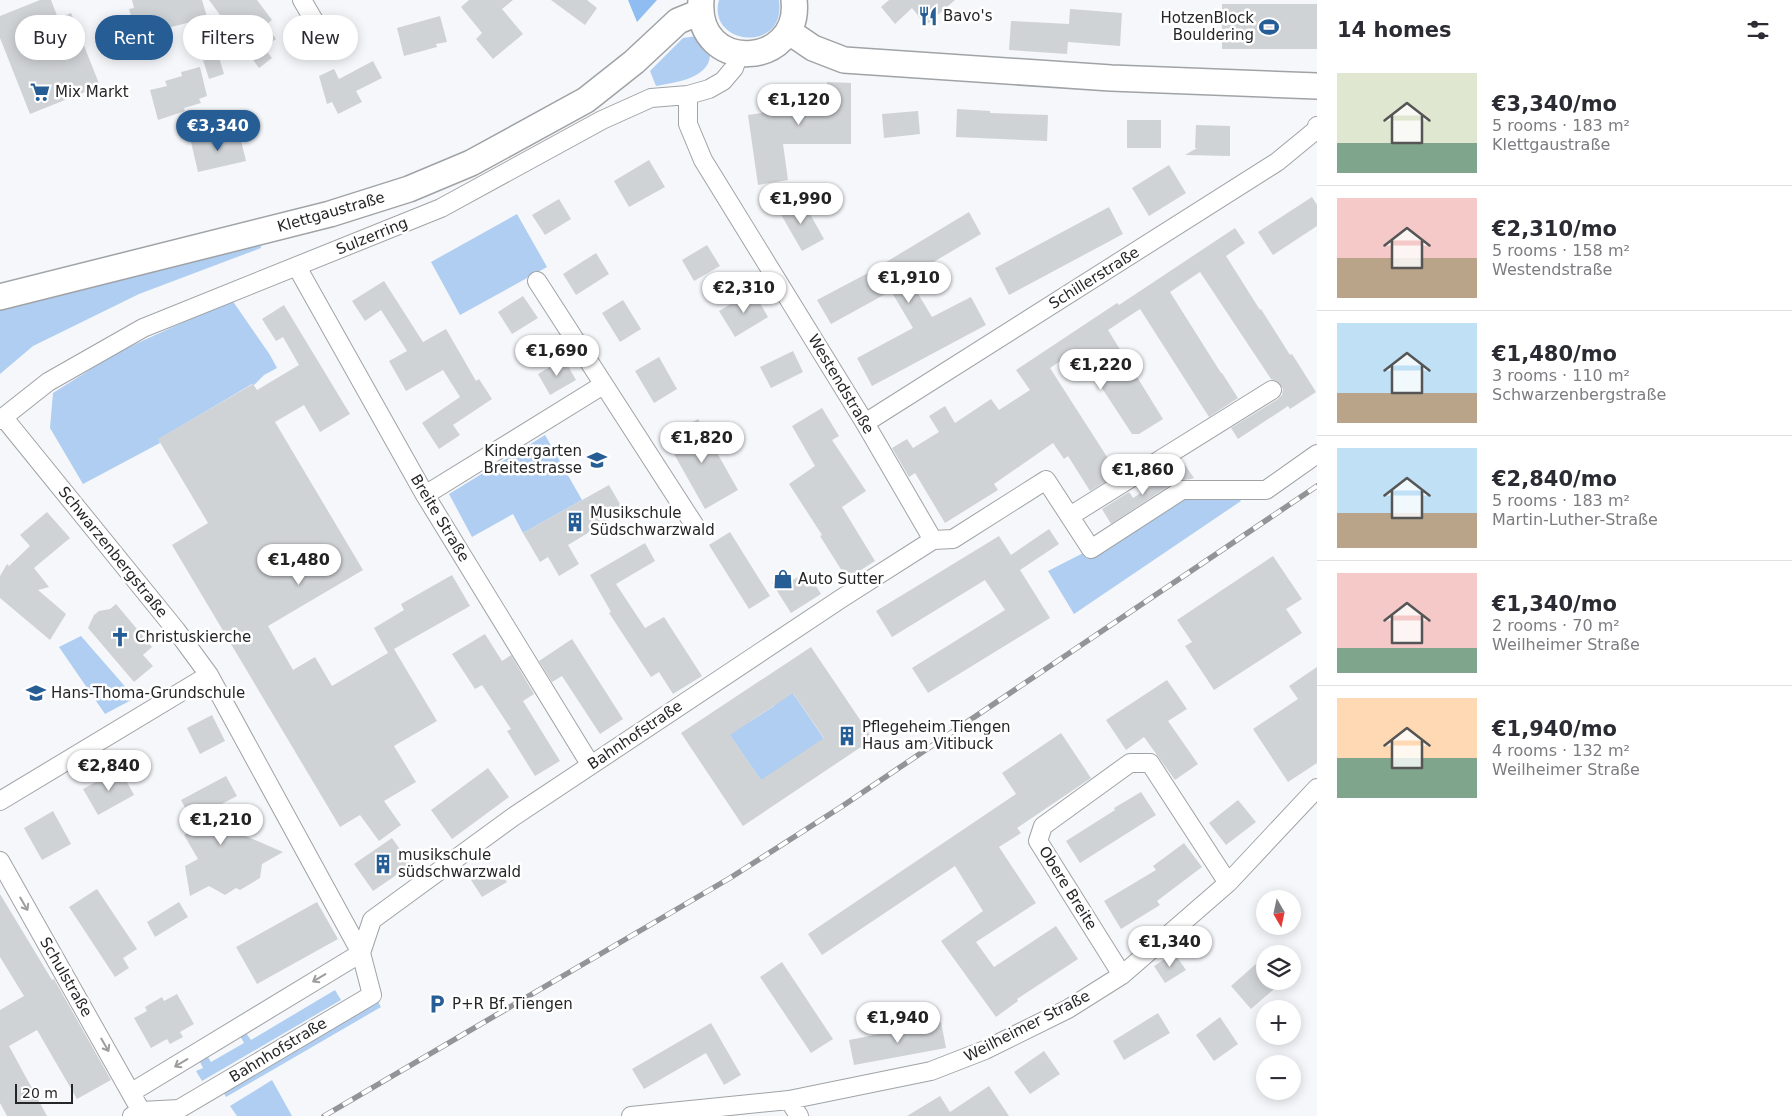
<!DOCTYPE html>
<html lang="en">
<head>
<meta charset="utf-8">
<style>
  body { margin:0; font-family:"DejaVu Sans",sans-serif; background:#f2f2f3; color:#2b2b33; height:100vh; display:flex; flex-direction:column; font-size:19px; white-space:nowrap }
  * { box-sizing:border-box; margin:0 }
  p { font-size:16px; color:#7c7c81 }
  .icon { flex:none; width:28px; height:28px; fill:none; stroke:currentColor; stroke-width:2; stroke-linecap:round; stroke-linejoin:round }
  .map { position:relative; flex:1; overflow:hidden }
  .drawer { display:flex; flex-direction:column; background:#fff; width:475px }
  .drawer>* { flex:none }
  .top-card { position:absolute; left:15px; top:15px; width:475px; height:45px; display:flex; gap:10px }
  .needle { width:32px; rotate:171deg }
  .buttons { position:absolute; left:1256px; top:890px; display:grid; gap:10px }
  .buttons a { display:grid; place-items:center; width:45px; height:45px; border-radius:50%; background:#fff; box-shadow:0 2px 12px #0003; font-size:25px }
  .scale { position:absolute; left:15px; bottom:12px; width:58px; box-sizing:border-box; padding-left:5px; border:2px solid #262628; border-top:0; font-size:14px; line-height:18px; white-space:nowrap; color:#262628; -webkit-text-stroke:4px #fff; paint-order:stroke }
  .price { position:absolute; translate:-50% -42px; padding:0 11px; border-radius:18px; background:#fff; color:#222; font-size:16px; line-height:32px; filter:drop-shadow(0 1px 2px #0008) }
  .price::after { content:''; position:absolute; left:50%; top:30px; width:15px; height:11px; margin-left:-8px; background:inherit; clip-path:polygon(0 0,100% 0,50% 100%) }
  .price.active { background:#275d95; color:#fff }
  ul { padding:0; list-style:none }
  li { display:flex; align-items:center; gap:15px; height:125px; padding:0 20px }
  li+li { border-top:1px solid #e1e1e2 }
  li span { display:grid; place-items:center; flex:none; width:140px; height:100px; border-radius:0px; color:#555 }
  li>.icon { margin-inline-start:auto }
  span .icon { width:60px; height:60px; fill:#fffc; stroke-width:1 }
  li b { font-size:21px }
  h2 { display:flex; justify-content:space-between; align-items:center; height:60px; padding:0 20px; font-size:21px }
  .pill { padding:0 18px; border-radius:22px; background:#fff; box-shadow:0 2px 12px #0003; font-size:18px; line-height:45px }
  .pill.active { background:#275d95; color:#fff }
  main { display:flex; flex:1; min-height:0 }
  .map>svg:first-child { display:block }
  .green { fill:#afcef2 }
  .forest { fill:#8fbdf2 }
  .building { fill:#d0d3d6; fill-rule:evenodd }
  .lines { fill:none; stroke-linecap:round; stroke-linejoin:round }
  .minor-casing { stroke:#a0a3a5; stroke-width:20 }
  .secondary-casing { stroke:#a0a3a5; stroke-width:28 }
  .minor { stroke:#fff; stroke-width:18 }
  .secondary { stroke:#fff; stroke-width:25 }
  .rail-casing { stroke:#939497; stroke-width:5.5 }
  .rail { stroke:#fff; stroke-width:4; stroke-dasharray:11; stroke-linecap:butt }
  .oneway { stroke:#9d9d9e }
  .labels { text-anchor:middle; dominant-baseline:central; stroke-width:5; stroke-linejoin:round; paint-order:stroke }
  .poi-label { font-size:15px; fill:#262628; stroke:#fff; text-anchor:start }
  .street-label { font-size:15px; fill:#262628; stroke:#fff }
</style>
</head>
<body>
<main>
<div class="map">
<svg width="1317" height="1116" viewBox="0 0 1317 1116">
  <rect width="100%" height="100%" fill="#f5f7fa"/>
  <!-- green -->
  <path class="green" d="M719,0H779C787,55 706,45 719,0Z
    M697,36L708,45C709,50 711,56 709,61C703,79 673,83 656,86L650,71L683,38Z
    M517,214L547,267L460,315L431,262Z
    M260,236L261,248L139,294L33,346L0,374V309Z
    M232,300L270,355L277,368L264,375L254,385L252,384L159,439L160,443L83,484L50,428L53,393L118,352Z
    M545,435L582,500L523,533L513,514L472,537L449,494Z
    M1182,490H1230L1241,501L1074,614L1048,571L1091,549Z
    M81,636L135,698L105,714L59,647Z
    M788,686L827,743L765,786L725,728L751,721L774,706Z
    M335,990L341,1000L202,1081L196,1071L203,1068L200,1062L208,1057L211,1062L244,1043L240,1036L246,1033L251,1040Z
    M377,1000L381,1007L226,1097L222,1090Z
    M272,1080L292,1116H237L230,1106Z"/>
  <!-- forest -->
  <path class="forest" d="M628,0H657L637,22Z"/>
  <!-- building -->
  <path class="building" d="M40,0H51L58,18L71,13L100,86L30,114L0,38V16Z
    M132,0H202L224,74L209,79L191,22L163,29L168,48L138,56L130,27L134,26L129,9L134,8Z
    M209,0H257L272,20L266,25L276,39L264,48L272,58L259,68Z
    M469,0H513L502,9L523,34L493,59L476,39L482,33L461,7Z
    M551,0H587L597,8L585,25Z
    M889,0H955L926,25L912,8L895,24L881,7Z
    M1222,4H1317V49H1222Z
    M1070,9L1122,13L1120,46L1068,42L1067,54L1009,50L1011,21L1069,24Z
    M440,16L447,42L436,44L437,47L404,56L397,28Z
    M373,61L382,78L356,91L362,102L338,114L332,102L327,104L319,76L334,69L339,79Z
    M200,67L207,96L199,99L201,103L184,108L185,111L158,120L150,90L167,86L165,81L182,76L181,72Z
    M827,82L851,83V144H783L788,180L758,185L748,115L762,113V101H774V92H827Z
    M957,109L990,111V113L1048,115L1047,141L956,137Z
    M918,111L920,134L884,138L882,114Z
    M1127,120H1161V148H1127Z
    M1196,125L1230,126V156L1185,155L1197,148H1195Z
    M239,132L246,161L198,172L191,142Z
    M649,160L665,187L629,207L614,181Z
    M1169,165L1186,193L1149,216L1132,188Z
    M1312,197L1317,205V226L1273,255L1258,232Z
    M801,198L824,239L802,251L779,211Z
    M559,199L571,219L545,235L532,215Z
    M1109,207L1123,234L1009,295L995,268Z
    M969,212L981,234L908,277L932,317L971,297L986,325L872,386L857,358L913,328L891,291L831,324L817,300L868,273Z
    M1235,228L1245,243L1226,256L1260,310L1261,309L1290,355L1292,354L1316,392L1290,409L1288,406L1238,439L1231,428L1278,399L1282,395L1283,389L1277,381L1271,379L1200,272L1170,292L1221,373H1222L1238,398L1209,417L1140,309L1108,330L1163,419L1139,434H1132L1077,350L1050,368L1118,474L1090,491L1068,456L1064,459L1053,443L994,484L998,490L945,523L915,473L909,477L892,448L907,439L913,448L939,432L929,416L945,406L955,423L991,399L999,410L1030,390L1016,370L1117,303L1119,305Z
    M707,245L720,266L694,281L682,260Z
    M596,253L609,274L576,295L563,274Z
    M384,281L423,342L446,329L476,381L479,379L492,399L453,425L460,435L439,449L422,423L460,397L443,370L406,391L389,361L407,351L381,310L365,321L352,301Z
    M753,291L768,317L735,337L719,311Z
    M523,296L538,318L512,334L498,312Z
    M623,300L641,329L620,342L602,313Z
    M284,305L350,414L320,432L304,405L275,422L363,570L268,626L293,670L315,657L332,686L388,653L374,628L404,610L401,604L452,575L470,606L394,649L437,721L394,746L416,782L384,801L401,825L379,841L360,815L340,827L172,545L208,523L158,439L253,384L257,390L299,365L283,337L276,341L262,319Z
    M793,351L803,372L771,388L760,367Z
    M659,357L677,389L654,403L635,371Z
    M564,359L576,380L550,395L538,374Z
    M822,408L839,436L832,440L866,491L842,507L875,561L847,579L820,536L822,535L789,484L815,466L792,426Z
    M698,419L738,490L705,509L665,438Z
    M1185,465L1194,478L1191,479L1176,481L1111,524L1102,509L1129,492L1133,498L1161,480L1162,481Z
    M609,485L624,511L568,545L579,564L559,576L548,557L540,562L523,533Z
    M47,512L70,538L34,568L49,587L38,590L66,614L50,640L0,598V576L7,564L9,566L30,546L20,535Z
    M1049,529L1059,544L1020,570L1050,618L928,693L912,668L1005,610L985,580L892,637L876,611L999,536L1011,555Z
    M730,532L770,596L749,609L709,545Z
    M645,543L655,561L616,584L645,628L664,617L702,676L673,694L659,672L651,677L609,613L611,612L590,575Z
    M1273,556L1302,599L1286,609L1302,633L1214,690L1185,646L1192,642L1177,620Z
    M807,572L821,594L791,613L772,583L786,574L791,581Z
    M116,604L152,647L143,655L153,666L134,682L88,628L94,615L99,611L110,609Z
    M485,634L502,661L511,655L534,694L523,701L560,761L535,776L507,731L511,729L482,685L475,689L452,654Z
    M572,639L623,719L600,734L562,676L552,682L539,661Z
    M811,647L873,739L743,826L681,733ZM793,693L824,738L761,780L730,735Z
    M1317,667V763L1288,782L1253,729L1298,699L1289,686Z
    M1167,680L1187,709L1168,721L1198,764L1175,780L1144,737L1126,750L1106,720Z
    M212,715L225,741L200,754L187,728Z
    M1061,733L1091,778L1017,828L1021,833L999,847L1036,903L976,942L994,967L1056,926L1078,959L1017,999L1018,1001L996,1017L941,941L983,911L955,866L822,955L808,934L1016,794L1002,773Z
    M488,768L509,797L452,839L431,810Z
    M120,769L134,795L98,815L83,789Z
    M226,776L237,796L199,816L283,852L262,864L260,878L240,890L236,888L225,895L209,886L190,896L185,866L198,859L184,835L196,828L181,800Z
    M1141,792L1156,815L1080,863L1066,841L1115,810L1114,808Z
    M1238,800L1256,822L1226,845L1209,823Z
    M53,811L71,844L42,860L24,828Z
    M392,838L411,865L373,891L354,864Z
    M1184,843L1202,867L1157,901L1160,905L1121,929L1104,901L1156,870L1153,866Z
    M496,865L507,882L482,897L471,880Z
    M97,889L137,949L123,958L129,968L115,977L69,907Z
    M0,894L52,980L54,979L111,1080L77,1099L37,1030L9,1046L47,1116H7L0,1103V1010L24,996L0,957Z
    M179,902L188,917L155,937L147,922Z
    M317,902L338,939L257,984L236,947Z
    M1174,953L1186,970L1165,983L1154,966Z
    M1265,956V981H1283L1251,1009L1231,986Z
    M782,962L833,1039L811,1053L760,977Z
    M177,994L194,1024L180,1032L183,1037L170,1044L167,1039L151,1048L134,1018L147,1011L145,1007L162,997L164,1001Z
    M1158,1013L1170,1033L1124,1060L1113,1041Z
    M1220,1017L1238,1044L1214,1061L1196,1035Z
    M941,1022L946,1048L854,1065L849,1040Z
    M711,1023L741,1075L724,1085L706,1053L644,1089L632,1069Z
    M1044,1051L1060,1074L1030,1094L1014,1072Z
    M989,1086L1009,1116H907L940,1096L950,1112Z"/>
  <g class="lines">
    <defs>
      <path id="minor" d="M302,0L326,41
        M688,95V124L703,160L865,423L933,540
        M297,267L425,495L590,764
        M537,281L695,526
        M4,418L176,630L209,675L361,953
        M0,420L48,382L143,328L441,208L602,120L651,98L688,95L709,89L723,81L734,68L739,54
        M865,423L1277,162L1316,130L1317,126
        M425,495L603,385
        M1070,516L1272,390
        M0,801L209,675
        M0,861L141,1111
        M1122,975L1038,841L1043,826L1130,763H1150L1228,883
        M132,1092L361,953
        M789,1100L799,1116
        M132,1116L141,1111L179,1109L372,995L361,953L372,920L513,817L842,598L933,540L953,539L1046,480L1091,549L1182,490H1266L1317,454
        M631,1116L789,1100L931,1071L985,1050L1068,1009L1122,975L1228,883L1317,788"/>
      <path id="secondary" d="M701,0C695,75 802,68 794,0
        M788,31L813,48L844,60L1111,78L1317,86
        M0,297L330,214L409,189L471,163L586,100L634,62L678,21L700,12"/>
    </defs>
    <!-- minor casing -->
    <use href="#minor" class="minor-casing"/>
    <!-- secondary casing -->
    <use href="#secondary" class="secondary-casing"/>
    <!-- minor -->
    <use href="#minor" class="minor"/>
    <!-- secondary -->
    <use href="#secondary" class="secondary"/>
    <defs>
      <path id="rail" d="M324,1116L730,878L841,807L1317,486"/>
    </defs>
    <!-- rail casing -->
    <use href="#rail" class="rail-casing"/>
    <!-- rail -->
    <use href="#rail" class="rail"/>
  </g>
  <!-- one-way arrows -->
  <defs><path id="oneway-shaft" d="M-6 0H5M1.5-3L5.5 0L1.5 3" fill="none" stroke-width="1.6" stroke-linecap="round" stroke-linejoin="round" transform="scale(1.25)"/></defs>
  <g class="oneway">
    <use href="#oneway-shaft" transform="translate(24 904) rotate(60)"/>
    <use href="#oneway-shaft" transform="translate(319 978) rotate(149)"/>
    <use href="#oneway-shaft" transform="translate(105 1045) rotate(60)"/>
    <use href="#oneway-shaft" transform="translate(181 1063) rotate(149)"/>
  </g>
  <!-- icons -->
  <defs>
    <symbol id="restaurant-bare" viewBox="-9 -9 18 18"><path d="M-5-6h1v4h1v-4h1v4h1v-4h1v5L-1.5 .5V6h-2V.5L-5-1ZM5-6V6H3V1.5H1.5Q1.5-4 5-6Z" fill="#275d95" stroke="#fff" stroke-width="2.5" paint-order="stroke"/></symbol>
    <symbol id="stadium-bare" viewBox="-9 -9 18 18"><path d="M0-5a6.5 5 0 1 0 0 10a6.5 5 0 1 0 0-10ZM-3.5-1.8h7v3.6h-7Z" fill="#275d95" stroke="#fff" stroke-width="2.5" paint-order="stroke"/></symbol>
    <symbol id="supermarket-bare" viewBox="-9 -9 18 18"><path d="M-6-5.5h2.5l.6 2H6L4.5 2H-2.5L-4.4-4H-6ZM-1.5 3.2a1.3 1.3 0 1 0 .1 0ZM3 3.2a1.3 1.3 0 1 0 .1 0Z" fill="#275d95" stroke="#fff" stroke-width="2.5" paint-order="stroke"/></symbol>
    <symbol id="school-bare" viewBox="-9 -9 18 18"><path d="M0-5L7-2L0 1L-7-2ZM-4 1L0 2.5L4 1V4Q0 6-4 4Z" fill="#275d95" stroke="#fff" stroke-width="2.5" paint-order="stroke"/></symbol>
    <symbol id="building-bare" viewBox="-9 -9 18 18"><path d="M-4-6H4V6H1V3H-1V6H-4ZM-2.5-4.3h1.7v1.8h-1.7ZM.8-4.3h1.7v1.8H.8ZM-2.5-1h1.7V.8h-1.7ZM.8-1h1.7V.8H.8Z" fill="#275d95" stroke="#fff" stroke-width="2.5" paint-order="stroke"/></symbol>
    <symbol id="shop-bare" viewBox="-9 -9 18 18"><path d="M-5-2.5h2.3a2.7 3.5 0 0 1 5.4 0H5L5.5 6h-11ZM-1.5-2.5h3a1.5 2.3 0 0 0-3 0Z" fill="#275d95" stroke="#fff" stroke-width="2.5" paint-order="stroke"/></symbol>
    <symbol id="church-bare" viewBox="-9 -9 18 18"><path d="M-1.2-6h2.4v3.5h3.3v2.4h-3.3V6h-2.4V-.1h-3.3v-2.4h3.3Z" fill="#275d95" stroke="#fff" stroke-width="2.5" paint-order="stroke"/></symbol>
    <symbol id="parking-bare" viewBox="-9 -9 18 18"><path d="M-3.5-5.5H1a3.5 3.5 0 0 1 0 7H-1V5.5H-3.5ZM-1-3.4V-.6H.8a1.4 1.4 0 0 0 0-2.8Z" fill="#275d95" stroke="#fff" stroke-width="2.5" paint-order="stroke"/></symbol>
  </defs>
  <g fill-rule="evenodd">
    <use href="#restaurant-bare" x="914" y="2" width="28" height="28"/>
    <use href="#stadium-bare" x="1255" y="13" width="28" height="28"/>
    <use href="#supermarket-bare" x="26" y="78" width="28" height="28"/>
    <use href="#school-bare" x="583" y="446" width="28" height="28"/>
    <use href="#building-bare" x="561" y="508" width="28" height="28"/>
    <use href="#shop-bare" x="769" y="565" width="28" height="28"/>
    <use href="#church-bare" x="106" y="623" width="28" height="28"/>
    <use href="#school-bare" x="22" y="679" width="28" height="28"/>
    <use href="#building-bare" x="833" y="722" width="28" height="28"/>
    <use href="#building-bare" x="369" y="850" width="28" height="28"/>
    <use href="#parking-bare" x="423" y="990" width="28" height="28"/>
  </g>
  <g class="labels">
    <!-- poi labels -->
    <g class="poi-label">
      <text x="943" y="16">Bavo's</text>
      <text x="1254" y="18" text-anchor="end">HotzenBlock<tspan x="1254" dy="17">Bouldering</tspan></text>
      <text x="55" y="92">Mix Markt</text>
      <text x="582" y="451" text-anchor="end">Kindergarten<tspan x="582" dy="17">Breitestrasse</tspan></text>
      <text x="590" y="513">Musikschule<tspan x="590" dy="17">Südschwarzwald</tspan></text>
      <text x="798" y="579">Auto Sutter</text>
      <text x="135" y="637">Christuskierche</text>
      <text x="51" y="693">Hans-Thoma-Grundschule</text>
      <text x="862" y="727">Pflegeheim Tiengen<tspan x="862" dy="17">Haus am Vitibuck</tspan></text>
      <text x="398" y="855">musikschule<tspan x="398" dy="17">südschwarzwald</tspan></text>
      <text x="452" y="1004">P+R Bf. Tiengen</text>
    </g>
    <!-- street labels -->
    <g class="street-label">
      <text transform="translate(331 212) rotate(-16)">Klettgaustraße</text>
      <text transform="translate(372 236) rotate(-22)">Sulzerring</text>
      <text transform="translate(1094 278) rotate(-32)">Schillerstraße</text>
      <text transform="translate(841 384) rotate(59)">Westendstraße</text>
      <text transform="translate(440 518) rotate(59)">Breite Straße</text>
      <text transform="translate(113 552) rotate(51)">Schwarzenbergstraße</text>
      <text transform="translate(635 735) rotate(-34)">Bahnhofstraße</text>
      <text transform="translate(1068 888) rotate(58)">Obere Breite</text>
      <text transform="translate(66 977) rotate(60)">Schulstraße</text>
      <text transform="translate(1027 1026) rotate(-27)">Weilheimer Straße</text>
      <text transform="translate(278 1050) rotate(-31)">Bahnhofstraße</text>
    </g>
  </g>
</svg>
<div class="buttons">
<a><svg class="needle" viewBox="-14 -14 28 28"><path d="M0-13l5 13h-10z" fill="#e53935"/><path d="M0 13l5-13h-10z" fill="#7c7c81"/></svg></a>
<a><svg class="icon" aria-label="layers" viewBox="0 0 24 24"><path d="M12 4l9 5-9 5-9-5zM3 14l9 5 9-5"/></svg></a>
<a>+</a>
<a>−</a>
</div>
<div class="scale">20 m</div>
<b class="price" style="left:799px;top:126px">€1,120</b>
<b class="price active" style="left:218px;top:152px">€3,340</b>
<b class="price" style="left:801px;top:225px">€1,990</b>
<b class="price" style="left:909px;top:304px">€1,910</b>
<b class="price" style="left:744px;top:314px">€2,310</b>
<b class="price" style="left:557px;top:377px">€1,690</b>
<b class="price" style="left:1101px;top:391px">€1,220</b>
<b class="price" style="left:702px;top:464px">€1,820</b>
<b class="price" style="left:1143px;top:496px">€1,860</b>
<b class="price" style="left:299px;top:586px">€1,480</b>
<b class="price" style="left:109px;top:792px">€2,840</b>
<b class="price" style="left:221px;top:846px">€1,210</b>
<b class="price" style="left:1170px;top:968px">€1,340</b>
<b class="price" style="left:898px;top:1044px">€1,940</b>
<div class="top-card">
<a class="pill">Buy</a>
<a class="pill active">Rent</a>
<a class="pill">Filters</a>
<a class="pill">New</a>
</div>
</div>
<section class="drawer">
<h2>14 homes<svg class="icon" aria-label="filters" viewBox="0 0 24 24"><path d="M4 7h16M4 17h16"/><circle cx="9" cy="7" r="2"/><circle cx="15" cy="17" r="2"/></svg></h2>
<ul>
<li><span style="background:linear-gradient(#dfe7d0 70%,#7fa58c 0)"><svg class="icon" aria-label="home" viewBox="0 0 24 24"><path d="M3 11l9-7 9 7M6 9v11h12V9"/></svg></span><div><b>€3,340/mo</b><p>5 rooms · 183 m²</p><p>Klettgaustraße</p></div></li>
<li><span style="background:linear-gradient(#f6c9c9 60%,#b9a48a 0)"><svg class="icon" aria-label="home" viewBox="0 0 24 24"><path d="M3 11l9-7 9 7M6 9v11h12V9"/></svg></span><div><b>€2,310/mo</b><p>5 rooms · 158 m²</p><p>Westendstraße</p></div></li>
<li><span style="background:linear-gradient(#bfe0f5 70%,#b9a48a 0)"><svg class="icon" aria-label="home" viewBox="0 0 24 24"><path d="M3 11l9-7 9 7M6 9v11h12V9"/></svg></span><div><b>€1,480/mo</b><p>3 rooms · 110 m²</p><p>Schwarzenbergstraße</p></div></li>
<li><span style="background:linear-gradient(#bfe0f5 65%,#b9a48a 0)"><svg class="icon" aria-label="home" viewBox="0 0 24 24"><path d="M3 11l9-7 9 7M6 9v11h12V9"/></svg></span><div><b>€2,840/mo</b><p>5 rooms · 183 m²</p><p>Martin-Luther-Straße</p></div></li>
<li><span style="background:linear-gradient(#f6c9c9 75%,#7fa58c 0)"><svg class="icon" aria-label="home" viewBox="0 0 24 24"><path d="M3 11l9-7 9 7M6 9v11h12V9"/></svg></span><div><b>€1,340/mo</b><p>2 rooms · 70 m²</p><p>Weilheimer Straße</p></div></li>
<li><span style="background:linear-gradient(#ffd9b3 60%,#7fa58c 0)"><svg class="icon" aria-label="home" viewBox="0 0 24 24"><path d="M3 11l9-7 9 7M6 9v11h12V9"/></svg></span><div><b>€1,940/mo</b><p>4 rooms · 132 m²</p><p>Weilheimer Straße</p></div></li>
</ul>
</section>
</main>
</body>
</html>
